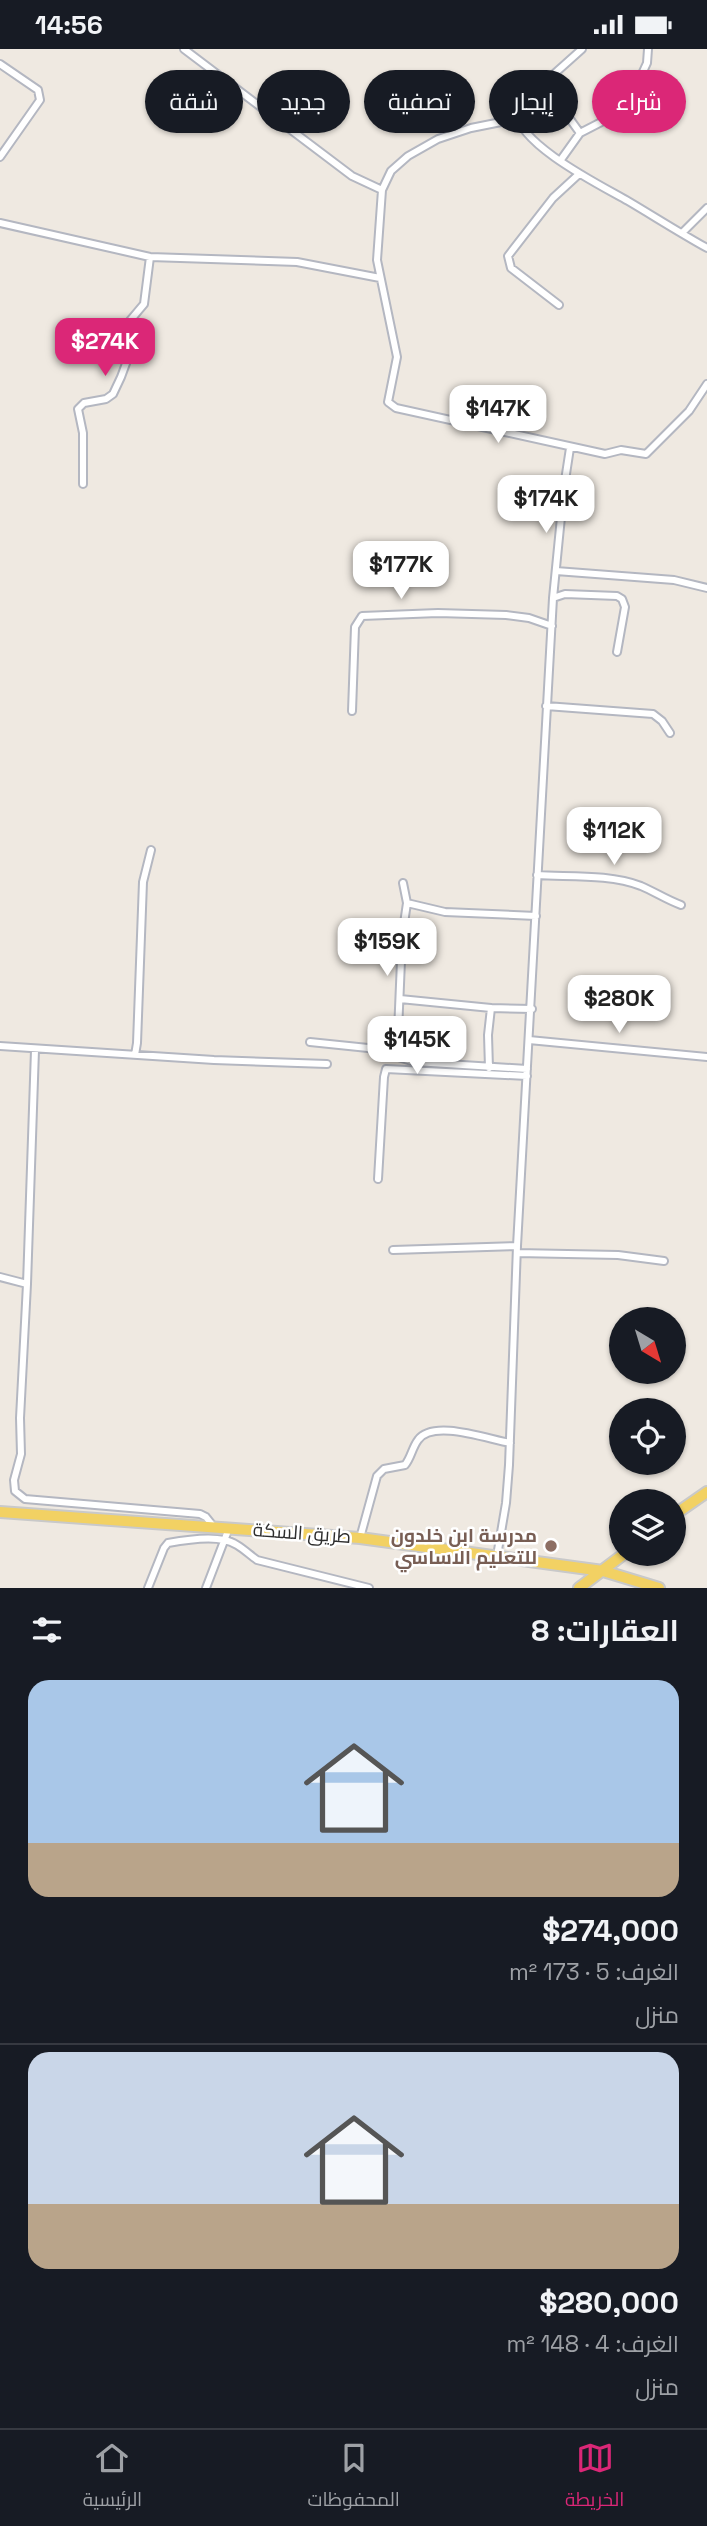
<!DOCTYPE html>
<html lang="ar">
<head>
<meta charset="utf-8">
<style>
  body { margin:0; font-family:"Space Grotesk",Cairo,sans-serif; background:#242831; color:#f1f3f6; direction:rtl; height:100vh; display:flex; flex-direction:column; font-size:26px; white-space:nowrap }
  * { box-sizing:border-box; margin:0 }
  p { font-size:23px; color:#9ea1a6 }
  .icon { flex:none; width:38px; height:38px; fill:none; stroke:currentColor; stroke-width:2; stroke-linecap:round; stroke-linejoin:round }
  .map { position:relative; height:1539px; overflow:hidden; direction:ltr }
  .panel { display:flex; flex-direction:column; background:#171b24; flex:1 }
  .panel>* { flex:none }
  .banner { position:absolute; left:21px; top:21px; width:665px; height:63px; direction:rtl; display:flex; gap:14px }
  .needle { width:46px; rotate:142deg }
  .buttons { position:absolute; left:609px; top:1258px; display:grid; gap:14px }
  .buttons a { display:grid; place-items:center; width:77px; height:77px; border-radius:50%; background:#171b24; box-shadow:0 2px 5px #0004; font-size:35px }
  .price { position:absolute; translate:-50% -60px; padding:0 16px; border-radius:14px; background:#fff; color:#222; font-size:23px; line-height:46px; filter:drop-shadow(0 2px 4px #0008) }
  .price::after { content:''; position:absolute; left:50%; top:42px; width:21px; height:16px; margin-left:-10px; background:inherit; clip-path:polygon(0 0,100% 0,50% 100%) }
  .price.current { background:#db2777; color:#fff }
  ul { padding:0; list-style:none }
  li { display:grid; align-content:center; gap:14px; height:371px; padding:0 28px }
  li+li { border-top:2px solid #363941 }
  li span { display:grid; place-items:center; height:217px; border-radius:21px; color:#555 }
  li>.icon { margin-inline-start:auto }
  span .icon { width:126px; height:126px; fill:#fffc; stroke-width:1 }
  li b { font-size:30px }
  h2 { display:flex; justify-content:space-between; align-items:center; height:84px; padding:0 28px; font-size:30px }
  .tag { padding:0 24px; border-radius:32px; background:#171b24; box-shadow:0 2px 5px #0004; font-size:24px; line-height:63px }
  .tag.current { background:#db2777; color:#fff }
  .status { display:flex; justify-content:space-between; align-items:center; height:49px; padding:0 35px; background:#171b24; direction:ltr }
  .status svg { height:19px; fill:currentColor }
  .tab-bar { display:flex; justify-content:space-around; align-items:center; height:98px; border-top:2px solid #363941; background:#171b24; font-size:19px; color:#9ea1a6 }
  .tab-bar a { display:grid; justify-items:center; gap:4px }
  .tab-bar .current { color:#db2777 }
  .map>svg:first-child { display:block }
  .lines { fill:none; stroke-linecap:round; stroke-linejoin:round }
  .minor-casing { stroke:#b4b7c1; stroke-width:10 }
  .primary-casing { stroke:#c9c9c9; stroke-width:14 }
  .minor { stroke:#fff; stroke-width:6 }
  .primary { stroke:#f2d163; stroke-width:10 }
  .education-dot { fill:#8d6e63; stroke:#fff; stroke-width:2.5 }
  .labels { text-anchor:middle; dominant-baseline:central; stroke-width:5; stroke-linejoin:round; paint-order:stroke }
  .street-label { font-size:19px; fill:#2e2e2e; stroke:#fff }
  .education-label { font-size:19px; font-weight:bold; fill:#785e54; stroke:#fff; text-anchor:end }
</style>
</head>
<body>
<div class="status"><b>14:56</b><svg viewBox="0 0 49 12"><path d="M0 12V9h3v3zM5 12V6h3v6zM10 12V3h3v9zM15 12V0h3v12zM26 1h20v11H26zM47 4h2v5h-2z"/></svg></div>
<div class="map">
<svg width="707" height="1539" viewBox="0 0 707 1539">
  <rect width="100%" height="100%" fill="#efe9e1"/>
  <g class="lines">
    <defs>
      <path id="minor" d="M184,0L352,127L382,141
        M582,0L544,34L517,64C519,96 602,137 628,152C655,168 680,184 707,199
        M0,15L38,41L40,51L0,108
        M544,34L580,84L613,67L629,53L647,14L648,0
        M517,64L501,73L471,79L438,90L408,107L391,122L382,141L377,211L397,308L388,353L396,359L605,405L621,401L646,405L689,362L707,335
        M560,112L580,84
        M0,174L150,208L297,213L380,229
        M682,184L707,159
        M559,256L511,219L508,207L553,149L579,125
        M83,435V384L78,360L84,354L106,350L113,345L121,328L128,309L125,282L128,274L144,255L150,208
        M556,522L674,531L707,539
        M553,549L565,545L617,547L622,550L625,558L617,603
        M546,657L653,665L662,672L670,684
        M352,662L355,578L362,567L438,564L506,566L529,569L552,577
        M537,826C570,828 610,825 641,837C655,843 667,851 681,856
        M403,834L407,854L445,863L536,867
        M400,950L491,959
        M529,991L707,1008
        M310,993L368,999L415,1013L527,1020
        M0,997L214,1011L327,1015
        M135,1006L137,994L143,833L151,801
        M397,1007L402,888L407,854
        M489,1019L488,986L491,959L532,960
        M378,1130L384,1028L386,1020L527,1027
        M393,1201L517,1197
        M517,1204L618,1206L664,1212
        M0,1228L27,1235L35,1001
        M27,1235L20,1369L21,1405L14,1431L15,1442L25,1450L200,1465L206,1468L214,1478
        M360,1489L377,1427L384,1420L405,1416C411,1409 412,1399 418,1391C433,1370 487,1390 510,1394
        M497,1507L506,1454L509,1416L517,1197L553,549L564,438L570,399
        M148,1539L164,1499L168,1494C184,1491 208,1487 224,1491C237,1493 247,1504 257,1511L369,1539
        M206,1539L229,1479"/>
      <path id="primary" d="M0,1463L360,1489L603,1522L659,1539
        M674,1466L707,1443
        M579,1539L624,1505"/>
    </defs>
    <!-- minor casing -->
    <use href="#minor" class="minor-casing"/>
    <!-- primary casing -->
    <use href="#primary" class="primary-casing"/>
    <!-- minor -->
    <use href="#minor" class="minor"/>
    <!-- primary -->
    <use href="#primary" class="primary"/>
  </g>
  <!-- markers -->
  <circle class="education-dot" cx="551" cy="1497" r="7"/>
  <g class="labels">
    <!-- street labels -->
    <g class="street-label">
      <text transform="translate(302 1484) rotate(4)">طريق السكة</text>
    </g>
    <!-- education labels -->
    <g class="education-label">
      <text x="537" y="1486">مدرسة ابن خلدون<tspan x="537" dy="22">للتعليم الاساسي</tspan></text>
    </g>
  </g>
</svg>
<div class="buttons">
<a><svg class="needle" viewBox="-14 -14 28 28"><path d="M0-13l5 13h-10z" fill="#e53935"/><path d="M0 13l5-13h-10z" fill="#9ea1a6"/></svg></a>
<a><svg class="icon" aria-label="locate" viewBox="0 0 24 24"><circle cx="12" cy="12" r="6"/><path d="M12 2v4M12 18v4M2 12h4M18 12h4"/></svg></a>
<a><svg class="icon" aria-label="layers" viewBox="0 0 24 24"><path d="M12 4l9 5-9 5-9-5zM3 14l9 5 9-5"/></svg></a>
</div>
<b class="price current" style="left:105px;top:329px">$274K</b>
<b class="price" style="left:498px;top:396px">$147K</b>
<b class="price" style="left:546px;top:486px">$174K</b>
<b class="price" style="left:401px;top:552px">$177K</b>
<b class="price" style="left:614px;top:818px">$112K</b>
<b class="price" style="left:387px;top:929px">$159K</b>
<b class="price" style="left:619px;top:986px">$280K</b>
<b class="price" style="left:417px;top:1027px">$145K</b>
<div class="banner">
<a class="tag current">شراء</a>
<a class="tag">إيجار</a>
<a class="tag">تصفية</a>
<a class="tag">جديد</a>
<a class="tag">شقة</a>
</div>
</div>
<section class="panel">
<h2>العقارات: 8<svg class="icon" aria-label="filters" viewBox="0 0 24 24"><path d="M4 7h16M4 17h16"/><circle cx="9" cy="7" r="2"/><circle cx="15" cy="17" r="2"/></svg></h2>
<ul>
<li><span style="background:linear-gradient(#a9c7e8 75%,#b9a48a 0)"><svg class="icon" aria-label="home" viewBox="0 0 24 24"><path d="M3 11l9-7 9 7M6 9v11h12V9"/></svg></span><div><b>$274,000</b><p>الغرف: 5 · 173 m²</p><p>منزل</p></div></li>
<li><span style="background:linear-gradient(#c9d6e8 70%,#b9a48a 0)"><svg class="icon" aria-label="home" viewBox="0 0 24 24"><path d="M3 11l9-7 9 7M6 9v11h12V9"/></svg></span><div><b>$280,000</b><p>الغرف: 4 · 148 m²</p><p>منزل</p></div></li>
</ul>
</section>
<nav class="tab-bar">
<a class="current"><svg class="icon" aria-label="map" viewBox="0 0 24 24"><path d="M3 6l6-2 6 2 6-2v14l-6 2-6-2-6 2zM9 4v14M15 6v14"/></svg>الخريطة</a>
<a><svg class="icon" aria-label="saved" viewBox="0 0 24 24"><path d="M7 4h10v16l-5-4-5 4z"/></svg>المحفوظات</a>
<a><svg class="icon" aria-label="home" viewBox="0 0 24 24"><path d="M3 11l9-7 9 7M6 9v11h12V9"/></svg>الرئيسية</a>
</nav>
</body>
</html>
